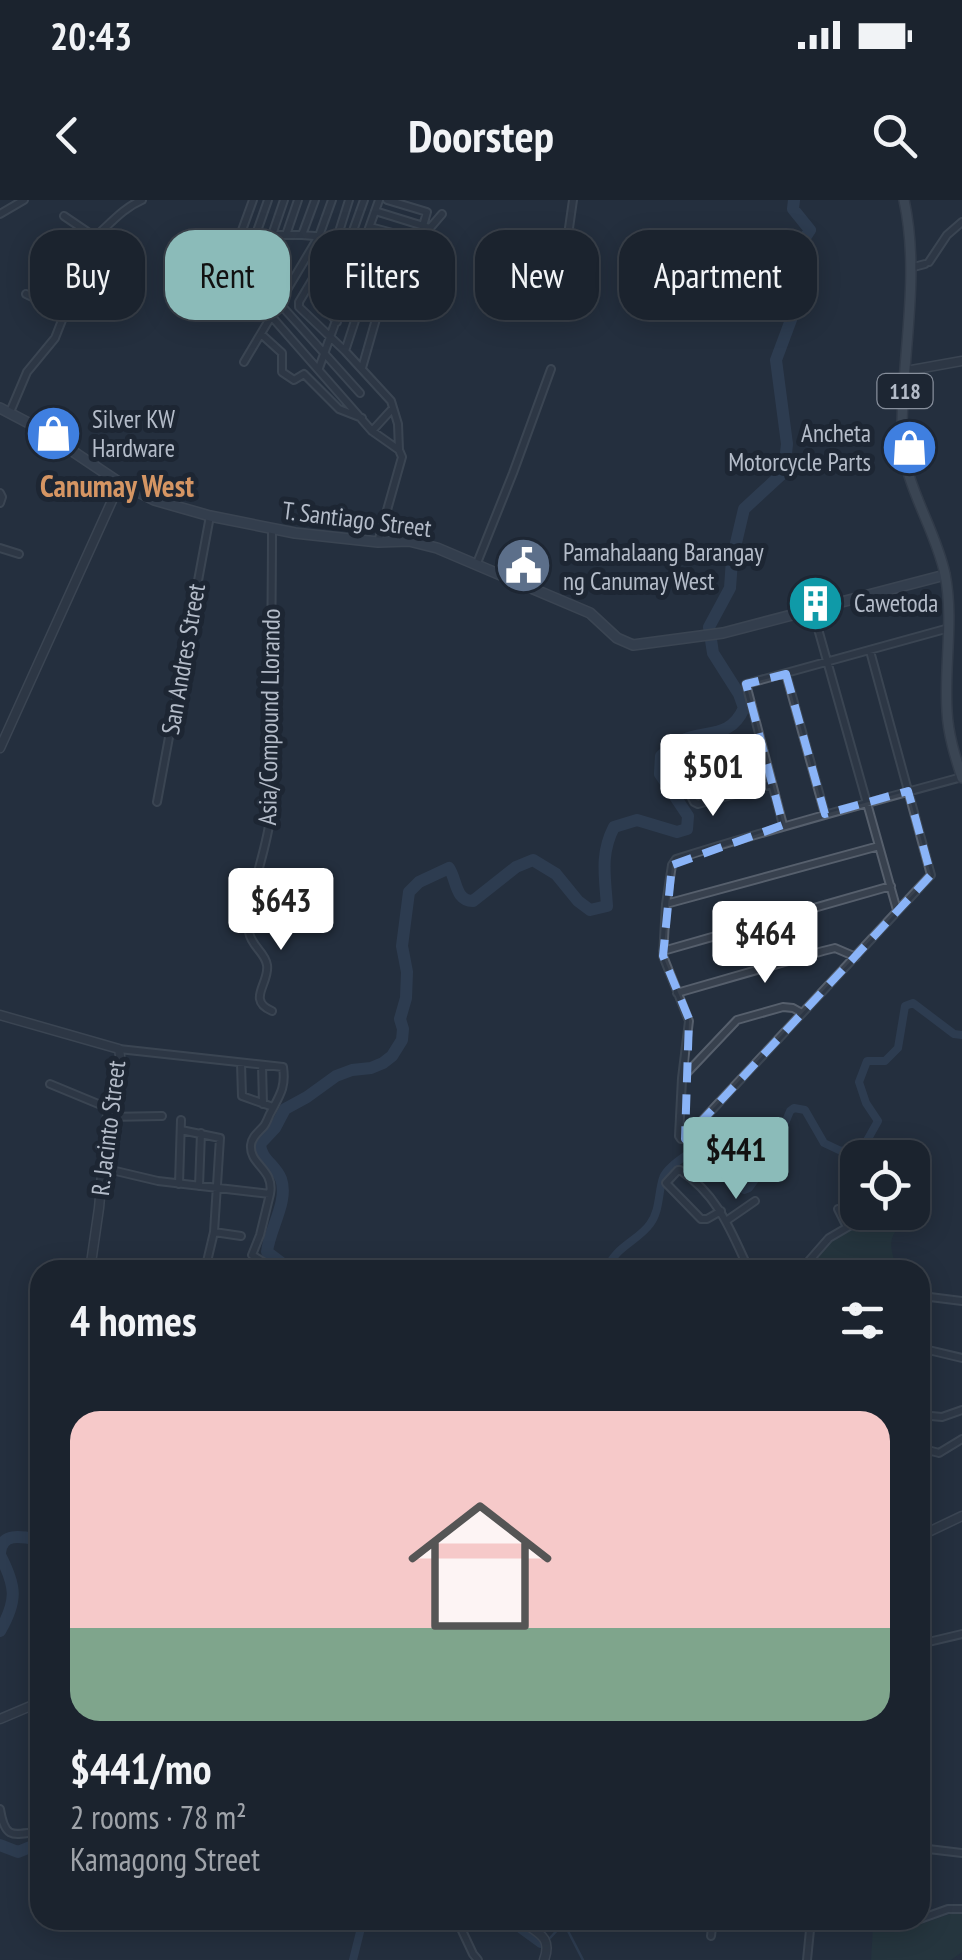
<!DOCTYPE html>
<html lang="en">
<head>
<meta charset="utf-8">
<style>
  body { margin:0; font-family:"PT Sans Narrow",sans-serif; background:#282f3a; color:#f1f3f6; height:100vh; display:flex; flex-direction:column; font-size:38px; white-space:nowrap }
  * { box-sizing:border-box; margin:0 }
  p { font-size:32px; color:#a0a4aa }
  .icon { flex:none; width:55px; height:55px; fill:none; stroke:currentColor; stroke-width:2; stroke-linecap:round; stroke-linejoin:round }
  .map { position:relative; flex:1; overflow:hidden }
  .side { position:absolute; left:30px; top:1060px; width:900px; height:670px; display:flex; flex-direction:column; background:#1b232e; border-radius:30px; box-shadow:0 5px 25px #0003,0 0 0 2px #39404a }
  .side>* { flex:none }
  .hud { position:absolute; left:30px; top:30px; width:902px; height:90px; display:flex; gap:20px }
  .controls { position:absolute; left:840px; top:940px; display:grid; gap:20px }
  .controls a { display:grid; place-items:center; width:90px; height:90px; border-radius:20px; background:#1b232e; box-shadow:0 5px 25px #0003,0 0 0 2px #39404a; font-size:50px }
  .price { position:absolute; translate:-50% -85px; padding:0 22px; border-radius:10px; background:#fff; color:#222; font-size:32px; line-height:65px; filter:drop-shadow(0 2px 5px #0008) }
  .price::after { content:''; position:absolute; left:50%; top:60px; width:30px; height:22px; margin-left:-15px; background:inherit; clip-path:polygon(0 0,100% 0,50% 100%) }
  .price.active { background:#8bbbb9; color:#111 }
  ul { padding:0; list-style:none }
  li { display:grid; align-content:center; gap:20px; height:530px; padding:0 40px }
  li span { display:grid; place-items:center; height:310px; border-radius:30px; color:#555 }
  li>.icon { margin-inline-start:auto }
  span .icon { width:180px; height:180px; fill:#fffc; stroke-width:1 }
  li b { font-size:42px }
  h2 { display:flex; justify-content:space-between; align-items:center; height:120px; padding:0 40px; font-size:42px }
  .pill { padding:0 35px; border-radius:30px; background:#1b232e; box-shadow:0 5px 25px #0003,0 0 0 2px #39404a; font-size:35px; line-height:90px }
  .pill.active { background:#8bbbb9; color:#111 }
  .status { display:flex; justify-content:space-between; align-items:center; height:70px; padding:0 50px; background:#1b232e; direction:ltr }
  .status svg { height:28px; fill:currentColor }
  header { display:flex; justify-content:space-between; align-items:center; height:130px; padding:0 40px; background:#1b232e; font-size:45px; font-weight:700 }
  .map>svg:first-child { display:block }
  .green { fill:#263c3f }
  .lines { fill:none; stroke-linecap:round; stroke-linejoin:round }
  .stream { stroke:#394c67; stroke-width:2.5 }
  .canal { stroke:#394c67; stroke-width:8 }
  .river { stroke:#394c67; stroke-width:12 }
  .minor-casing { stroke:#565f6c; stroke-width:10 }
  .tertiary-casing { stroke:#565f6c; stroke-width:11 }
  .secondary-casing { stroke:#565f6c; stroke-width:12 }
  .primary-casing { stroke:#414a57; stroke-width:12 }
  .minor { stroke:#38414e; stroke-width:6 }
  .tertiary { stroke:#38414e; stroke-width:8 }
  .secondary { stroke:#465061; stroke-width:9 }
  .primary { stroke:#56606e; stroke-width:9 }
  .marked { fill:none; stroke:#8ab4f8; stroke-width:8; stroke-dasharray:20 12; stroke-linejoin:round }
  .labels { text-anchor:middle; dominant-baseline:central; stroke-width:10; stroke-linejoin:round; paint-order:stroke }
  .shield { fill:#1d2633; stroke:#878f9c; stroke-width:2.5 }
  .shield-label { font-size:22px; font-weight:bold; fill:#b4bcc9 }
  .poi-label { font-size:25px; fill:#b4bcc9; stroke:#1d2633; text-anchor:start }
  .street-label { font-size:25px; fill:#b4bcc9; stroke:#1d2633 }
  .quarter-label { font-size:30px; font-weight:bold; fill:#d59563; stroke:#1d2633 }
</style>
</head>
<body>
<div class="status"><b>20:43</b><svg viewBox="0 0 49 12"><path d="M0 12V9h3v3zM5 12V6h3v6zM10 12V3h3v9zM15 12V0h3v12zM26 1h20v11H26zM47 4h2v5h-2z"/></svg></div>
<header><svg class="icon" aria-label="back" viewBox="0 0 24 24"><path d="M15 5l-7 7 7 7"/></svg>Doorstep<svg class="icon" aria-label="search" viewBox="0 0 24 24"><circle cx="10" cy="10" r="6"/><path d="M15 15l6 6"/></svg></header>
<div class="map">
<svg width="962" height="1760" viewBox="0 0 962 1760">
  <rect width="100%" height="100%" fill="#242f3e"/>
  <!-- green -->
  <path class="green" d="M721,537L727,556L691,566L686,547Z
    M727,558L733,577L697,588L692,569Z
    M884,1013H894L900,1026C889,1038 890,1045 894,1060L874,1066L872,1070H837L812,1061L830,1040L870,1016L873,1018Z
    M953,1713H962V1752L951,1760H871L873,1726H915Z"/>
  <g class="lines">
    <!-- stream -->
    <path class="stream" d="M567,1729L583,1760
      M550,1738L561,1726H563"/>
    <!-- canal -->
    <path class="canal" d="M607,1070C613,1048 638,1041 650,1024C660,1011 658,993 663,978C666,968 683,958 692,951L707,965L744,990L749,988L771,958L790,911L794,908L805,910L824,943L841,951L865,944L878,921L866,903L859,882L867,861H885L898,848L905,806L913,803L954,834L962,835
      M353,1760L363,1720"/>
    <!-- river -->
    <path class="river" d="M291,1070L267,1052C269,1030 289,1001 281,979C275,964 261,960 260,944L275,928L285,909L307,897L336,876L352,870L371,868L383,863L392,856L402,840L403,829L400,819L406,798L407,772L402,746L409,692L419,682L449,668C457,680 455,701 473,701L516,667L533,660L556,674L578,701L590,710L607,706C605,676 600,654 614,627L637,620L677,632L687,629L688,616L660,574L661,556C667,551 674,545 681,541C705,529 730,540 744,508L739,494L713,453L709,427L730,388L732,360L744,309L784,272L787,244L776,160L795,109L789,62L810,30L793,9L794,0
      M0,1353C1,1331 24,1337 40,1340
      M0,1355C16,1386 18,1400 0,1431
      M0,1645L18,1652L40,1643
      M511,1720L541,1742"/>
    <defs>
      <path id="minor" d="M253,0L241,33L245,35H302L365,40L408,54
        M349,0L337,38L299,102V107L345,151L391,201L398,224L399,250
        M387,0L427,12L423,26
        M375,11L430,28
        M0,14L24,0
        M64,16L95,37
        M370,27L419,40
        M256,34L268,0
        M272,35L284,0
        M286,35L298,0
        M302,35L315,0
        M350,39L364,0
        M571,41L569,28L573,0
        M361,54L397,66
        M929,62L947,35L962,22
        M356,67L388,77
        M910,68L925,64
        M26,94L65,113
        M280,104L360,193
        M272,117L372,231L399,250L402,257L378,342
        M337,122L321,104V98L355,40
        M261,134L282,153V172L294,180L304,174L339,209L362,218
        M345,151L371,72
        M244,162L319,36L332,0
        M319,168L379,0
        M362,168L388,77L442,14
        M10,212L27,172L55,138L95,37C111,23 123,8 142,0
        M372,231L393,208
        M0,293L2,297L0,303
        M272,328C272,392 271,456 270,520C270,552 273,587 270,619C266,654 246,698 249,732C251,746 265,752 267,765C270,783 246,800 272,811
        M0,348L19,354
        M477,363L513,273L551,169
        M813,411L897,710
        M870,451L931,675L685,939H681L679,936L682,878L689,821L663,756L666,704L672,665L676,659C771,629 866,603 962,577
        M786,474L825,614
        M682,578L694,602L698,604L772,584
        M157,602L210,316
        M783,625L746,484L949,428
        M666,704L879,646
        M725,715L730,731
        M663,751L891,686
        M677,793L823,751L835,748L856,757
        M119,849L283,867C286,887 280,895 271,912C269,915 267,922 264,926C259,932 252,936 251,945C249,965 275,969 270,994
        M241,863L242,896L273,907
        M262,865L263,904
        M683,877L737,820L783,807L793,808L802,813
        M50,884L108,908
        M107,917L162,916
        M181,930L220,938L214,1032L205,1070
        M103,968L158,981L270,994L260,1035L252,1055L276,1070
        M179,984L181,920
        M199,986L201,933
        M838,1009L847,1027
        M721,1011L707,1019H701L666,983L678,970H680C718,995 731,1031 749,1070
        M726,1021L755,1001
        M214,1032L241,1036
        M801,1070L829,1038L870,1014
        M922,1096L962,1101
        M920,1148L962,1158
        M920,1215L942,1217L962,1210
        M920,1248L939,1253L962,1239
        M920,1444L962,1434
        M0,1609C5,1640 13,1635 40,1631
        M920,1648L962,1653
        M920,1719L948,1709H962
        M457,1720L473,1754L478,1760
        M881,1720H916
        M711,1736L713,1720
        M807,1760L811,1720"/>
      <path id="tertiary" d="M906,171L962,161
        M0,548L120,283
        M0,815L119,849L121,863L108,908L99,1008L90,1070
        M920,1336L962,1316
        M0,1519L40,1502
        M520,1720C537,1733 553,1736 544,1760"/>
      <path id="secondary" d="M0,208L38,228L120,283L154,300L210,316L295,333L378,342L409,341L437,348L590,413L617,438L633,445L723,433L945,375"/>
      <path id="primary" d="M904,0C921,78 901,158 902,236C903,284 935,327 945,374C954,420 944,465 947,511C948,534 955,556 962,578"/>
    </defs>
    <!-- minor casing -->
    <use href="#minor" class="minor-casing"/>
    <!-- tertiary casing -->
    <use href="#tertiary" class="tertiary-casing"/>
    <!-- secondary casing -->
    <use href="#secondary" class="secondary-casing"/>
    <!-- primary casing -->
    <use href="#primary" class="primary-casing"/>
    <!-- minor -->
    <use href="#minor" class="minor"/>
    <!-- tertiary -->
    <use href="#tertiary" class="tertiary"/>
    <!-- secondary -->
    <use href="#secondary" class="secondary"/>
    <!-- primary -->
    <use href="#primary" class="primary"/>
  </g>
  <!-- marked area -->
  <path d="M0 0H962V1760H0ZM786,474L825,614L908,591L931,675L685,939L689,819L663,756L672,665L783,625L746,484Z" fill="#242f3e" fill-opacity=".55" fill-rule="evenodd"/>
  <path class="marked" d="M786,474L825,614L908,591L931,675L685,939L689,819L663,756L672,665L783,625L746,484Z"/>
  <!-- icons -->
  <defs>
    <symbol id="shop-disc" viewBox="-11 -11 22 22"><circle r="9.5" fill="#3f7fe0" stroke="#1d2633"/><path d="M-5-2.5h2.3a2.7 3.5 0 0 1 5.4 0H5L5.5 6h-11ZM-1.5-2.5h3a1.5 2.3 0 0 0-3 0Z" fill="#fff"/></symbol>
    <symbol id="civic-disc" viewBox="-11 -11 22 22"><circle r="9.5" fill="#5c6f8a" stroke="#1d2633"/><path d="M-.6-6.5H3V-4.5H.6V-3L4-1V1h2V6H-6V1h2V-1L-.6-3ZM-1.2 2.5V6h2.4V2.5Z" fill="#fff"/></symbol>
    <symbol id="building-disc" viewBox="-11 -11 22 22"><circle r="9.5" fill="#0f9aa8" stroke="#1d2633"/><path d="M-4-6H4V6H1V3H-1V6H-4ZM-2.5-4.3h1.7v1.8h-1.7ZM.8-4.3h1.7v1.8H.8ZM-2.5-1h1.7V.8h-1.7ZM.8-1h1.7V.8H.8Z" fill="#fff"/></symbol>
  </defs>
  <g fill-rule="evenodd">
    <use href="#shop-disc" x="22" y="202" width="63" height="63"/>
    <use href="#shop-disc" x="878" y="216" width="63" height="63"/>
    <use href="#civic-disc" x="492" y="334" width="63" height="63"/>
    <use href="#building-disc" x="784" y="372" width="63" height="63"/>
  </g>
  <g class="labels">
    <!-- shield labels -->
    <rect class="shield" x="877.5" y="174" width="55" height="34" rx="8"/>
    <g class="shield-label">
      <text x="905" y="191">118</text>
    </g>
    <!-- poi labels -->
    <g class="poi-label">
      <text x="92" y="219">Silver KW<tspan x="92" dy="29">Hardware</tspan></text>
      <text x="871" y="233" text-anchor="end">Ancheta<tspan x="871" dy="29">Motorcycle Parts</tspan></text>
      <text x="563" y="352">Pamahalaang Barangay<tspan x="563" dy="29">ng Canumay West</tspan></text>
      <text x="854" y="403">Cawetoda</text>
    </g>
    <!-- street labels -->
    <g class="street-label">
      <text transform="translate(357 319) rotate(7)">T. Santiago Street</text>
      <text transform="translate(183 459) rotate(-80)">San Andres Street</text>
      <text transform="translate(269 517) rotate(-89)">Asia/Compound Llorando</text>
      <text transform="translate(108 928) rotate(-83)">R. Jacinto Street</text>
    </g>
    <!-- quarter labels -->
    <g class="quarter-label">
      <text x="117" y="285">Canumay West</text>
    </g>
  </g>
</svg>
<div class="controls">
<a><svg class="icon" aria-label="locate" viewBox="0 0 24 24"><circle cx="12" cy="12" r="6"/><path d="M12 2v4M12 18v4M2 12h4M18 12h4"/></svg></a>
</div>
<b class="price" style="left:713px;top:619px">$501</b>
<b class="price" style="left:281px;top:753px">$643</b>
<b class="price" style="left:765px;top:786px">$464</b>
<b class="price active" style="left:736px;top:1002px">$441</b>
<div class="hud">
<a class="pill">Buy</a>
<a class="pill active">Rent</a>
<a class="pill">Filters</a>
<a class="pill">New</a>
<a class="pill">Apartment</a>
</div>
<section class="side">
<h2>4 homes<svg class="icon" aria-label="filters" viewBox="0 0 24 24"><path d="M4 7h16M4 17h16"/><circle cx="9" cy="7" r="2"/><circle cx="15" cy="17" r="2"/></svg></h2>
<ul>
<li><span style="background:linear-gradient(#f6c9c9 70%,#7fa58c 0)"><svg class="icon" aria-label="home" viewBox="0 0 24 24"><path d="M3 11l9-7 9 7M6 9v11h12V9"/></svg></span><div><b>$441/mo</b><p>2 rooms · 78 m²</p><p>Kamagong Street</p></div></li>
</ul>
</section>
</div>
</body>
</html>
